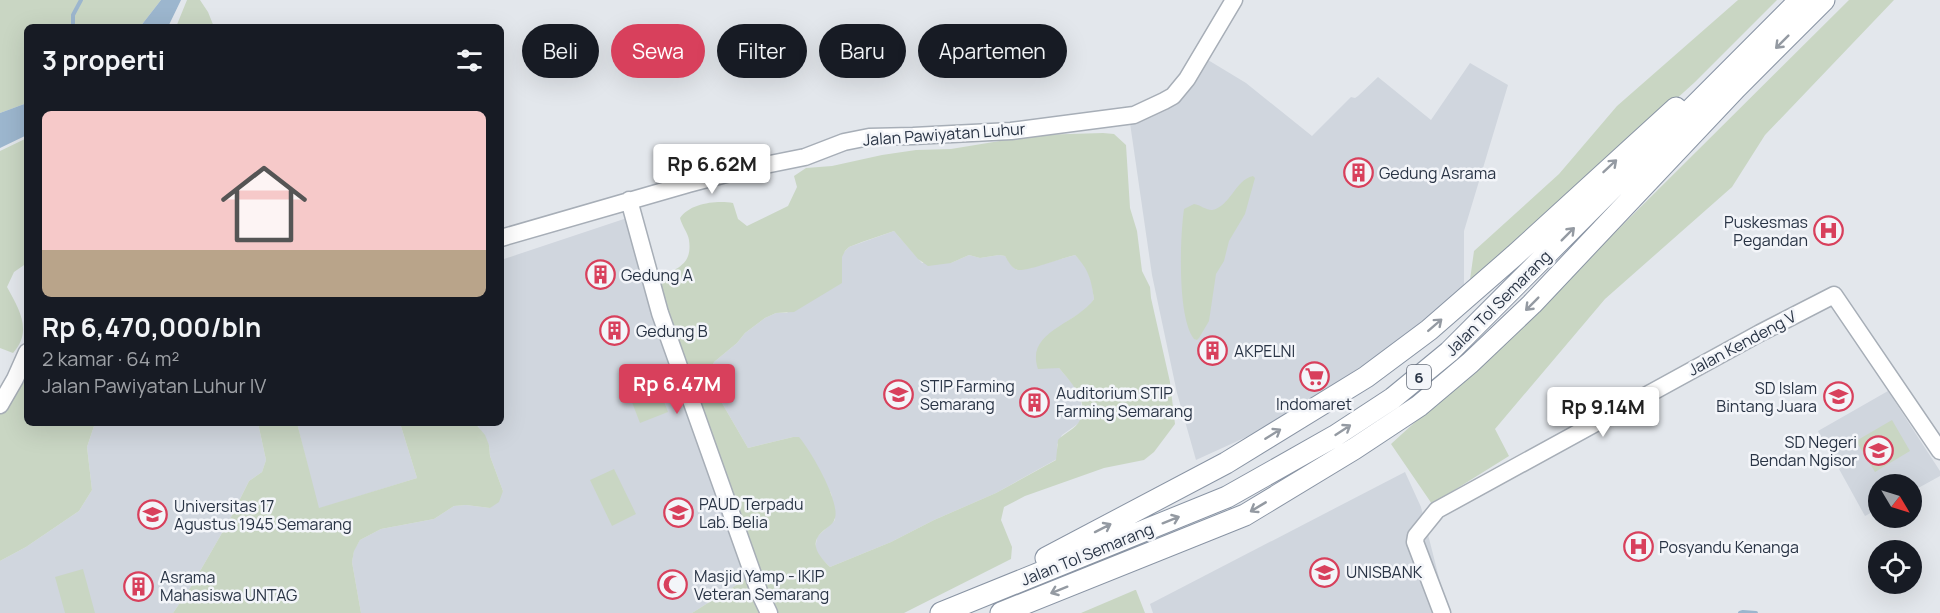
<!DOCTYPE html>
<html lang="id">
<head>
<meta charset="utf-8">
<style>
  body { margin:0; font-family:Manrope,sans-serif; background:#242831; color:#f1f3f6; height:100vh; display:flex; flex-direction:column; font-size:22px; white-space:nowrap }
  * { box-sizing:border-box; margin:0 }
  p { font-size:20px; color:#9ea1a6 }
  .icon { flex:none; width:33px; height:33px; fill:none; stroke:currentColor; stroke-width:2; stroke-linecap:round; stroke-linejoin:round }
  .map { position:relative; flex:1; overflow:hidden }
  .panel { position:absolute; left:24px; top:24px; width:480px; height:402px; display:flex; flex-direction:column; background:#171b24; border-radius:9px; box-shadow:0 6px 24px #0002 }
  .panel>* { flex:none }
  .banner { position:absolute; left:522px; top:24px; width:570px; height:54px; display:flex; gap:12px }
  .needle { width:39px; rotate:128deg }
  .tools { position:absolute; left:1868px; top:474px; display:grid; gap:12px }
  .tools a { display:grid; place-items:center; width:54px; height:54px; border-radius:50%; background:#171b24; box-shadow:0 6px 24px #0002; font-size:30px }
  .price { position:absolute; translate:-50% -51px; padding:0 14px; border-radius:6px; background:#fff; color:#222; font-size:20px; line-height:39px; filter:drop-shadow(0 2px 3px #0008) }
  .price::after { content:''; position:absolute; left:50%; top:36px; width:18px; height:14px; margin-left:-9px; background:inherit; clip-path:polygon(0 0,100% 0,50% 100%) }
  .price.selected { background:#d8405c; color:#fff }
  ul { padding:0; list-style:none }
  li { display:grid; align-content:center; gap:12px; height:318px; padding:0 18px }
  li+li { border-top:2px solid #363941 }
  li span { display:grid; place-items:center; height:186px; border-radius:9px; color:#555 }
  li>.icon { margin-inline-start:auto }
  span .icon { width:108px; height:108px; fill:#fffc; stroke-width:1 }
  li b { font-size:26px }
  h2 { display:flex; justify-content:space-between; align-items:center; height:72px; padding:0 18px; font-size:26px }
  .chip { padding:0 21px; border-radius:27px; background:#171b24; box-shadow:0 6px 24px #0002; font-size:21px; line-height:54px }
  .chip.selected { background:#d8405c; color:#fff }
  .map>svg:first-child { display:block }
  .built { fill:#d0d6de }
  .green { fill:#c9d6c3; fill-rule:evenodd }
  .water { fill:#9cb6ce }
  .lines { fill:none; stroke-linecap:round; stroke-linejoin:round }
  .stream { stroke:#9cb6ce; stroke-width:4 }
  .secondary-casing { stroke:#a7aeb7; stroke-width:19 }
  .highway-casing { stroke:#8994a4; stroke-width:23 }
  .secondary { stroke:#fff; stroke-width:16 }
  .highway { stroke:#fff; stroke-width:21 }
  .oneway { stroke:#949aa2 }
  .labels { text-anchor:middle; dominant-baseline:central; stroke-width:5; stroke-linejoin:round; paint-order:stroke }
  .shield { fill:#f3f5f9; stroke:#666e7b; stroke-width:1.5 }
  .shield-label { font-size:15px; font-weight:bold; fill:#293445 }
  .street-label { font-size:16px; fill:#293445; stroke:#f3f5f9 }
  .poi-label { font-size:16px; fill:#293445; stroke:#f3f5f9; text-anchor:start }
</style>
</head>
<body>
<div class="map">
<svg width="1940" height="613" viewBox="0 0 1940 613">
  <rect width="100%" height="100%" fill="#e3e7ec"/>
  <!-- built -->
  <path class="built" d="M1208,60L1246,83L1312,136L1351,97L1355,98L1358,96L1378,77L1431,120L1470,63L1508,85L1464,231V291L1437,315L1279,422L1196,460L1177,393L1152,275L1130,123L1177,101Z
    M636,215L757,572L692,613H361L352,562L354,550L360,540L381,529L434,519L454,506L466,505L490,508L503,491L490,456L489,445L478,426L475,423H501V260Z
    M894,231L922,263H951L969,255L980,258L999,255L1005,256L1012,266L1017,270L1029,268L1075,255L1087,268L1092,284L1094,299L1087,309L1066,322L1059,368L1077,389L1081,401L1082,418L1079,423L1062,435L1057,445V459L996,493L934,520L891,542L830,567L818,555L815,550L817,537L835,520V514L831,493L793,437L748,448L722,403L712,367L714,362L737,343L745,333L765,318L776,313H787L849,247Z
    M1888,391L1940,471V476L1911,492V484H1878V509L1865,516L1818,431Z
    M95,423H258L266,460L262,472L249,481L230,519L192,585L173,613H0V561L26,547L79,511L92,490L87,447Z
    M297,423H400L417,478L318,509Z
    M1405,472L1421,507L1448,613H1153L1150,604Z"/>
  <!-- green -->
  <path class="green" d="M0,0H161L140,27H27V103L0,113Z
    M187,0H200L208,12L214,27H176Z
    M1738,0H1777L1695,82L1469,287L1474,251L1559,174L1617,106Z
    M1849,0H1894L1765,135L1732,187L1605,299L1495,429L1509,456L1432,504L1391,444L1529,318Z
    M1103,133L1114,134L1126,145L1130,208L1137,231L1142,271L1150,287L1151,298L1170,382L1175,424L1154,452L1144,460L1104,468L1025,496L1004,507L1001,520L1012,547L1011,559L904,613H692L757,572L656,281C673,268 693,268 689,240C688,233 682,226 680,218C690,203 717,200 733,203L738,219L747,226L788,206L797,187L794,176L806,168L832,166L882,155L916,150L951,149L1036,135ZM894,231L918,259L928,266L951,263L969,255L980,258L999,255L1005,256C1008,261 1012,269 1018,270C1029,271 1062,258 1075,255C1089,270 1091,279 1094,299C1076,325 1025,331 1038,369L1059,368C1070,381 1090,402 1080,420C1076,429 1064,433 1058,440L1056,460L996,493L934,520L891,542L830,567C820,557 808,544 822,532C827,527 833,525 835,518C840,501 811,451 799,437H793L748,448L722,403L712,367L714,362L737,343L745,333L765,318L776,313L794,312L842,283V257L845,251L849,247L862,242Z
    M27,138V263L14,272L7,287C19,309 33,331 13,353L0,348V151Z
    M1253,176L1255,178L1245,214L1229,241L1224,261L1216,274L1209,321L1199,338L1197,340L1194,339C1177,317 1180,237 1184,209L1194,204C1200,205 1206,210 1212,210C1230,207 1235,180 1253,176Z
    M651,368L668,412L640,423L623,379Z
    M27,373V423H95L87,447L92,490L79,511L26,547L0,561V414L20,388Z
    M1892,420L1910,451L1875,472L1856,441Z
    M258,423H297L319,508L417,478L400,423H475L485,435L489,445L490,456L503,491L499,502L490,508L466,505L454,506L434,519L381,529L360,540L354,551L352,562L361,613H173L192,585L230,519L249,481L262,472L266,460Z
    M614,469L636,514L612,526L590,480Z
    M83,569L95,613H65L55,577Z
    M1136,590L1145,613H1081L1135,590Z"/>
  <!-- water -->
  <path class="water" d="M161,0H181L168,27H140Z
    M27,103V135L0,148V113Z"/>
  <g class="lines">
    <!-- stream -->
    <path class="stream" d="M73,27V15L81,0
      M1740,613L1743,612L1756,613"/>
    <defs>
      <path id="secondary" d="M629,200L660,313L760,594L769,613
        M501,238L688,184L745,169L805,157L844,142L869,137L913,136L1011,131L1134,115L1164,101L1173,96L1187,79L1234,0
        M0,405L15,379L27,352
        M1442,613L1415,542L1416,536L1437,510L1760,333L1834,295L1940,451"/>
      <path id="highway" d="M1046,558L1226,463L1366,377L1429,330L1515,255L1676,108
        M941,613L1227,497L1335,436L1393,398L1449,352L1800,0
        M1001,613L1245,515L1354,449L1419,406L1470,363L1532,304L1736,88L1824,0"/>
    </defs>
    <!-- secondary casing -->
    <use href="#secondary" class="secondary-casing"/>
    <!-- highway casing -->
    <use href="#highway" class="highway-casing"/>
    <!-- secondary -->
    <use href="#secondary" class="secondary"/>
    <!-- highway -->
    <use href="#highway" class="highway"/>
  </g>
  <!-- one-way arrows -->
  <defs><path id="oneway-shaft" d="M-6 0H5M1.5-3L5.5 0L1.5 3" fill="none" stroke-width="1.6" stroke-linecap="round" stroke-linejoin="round" transform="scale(1.5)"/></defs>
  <g class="oneway">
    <use href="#oneway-shaft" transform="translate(1782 42) rotate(135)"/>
    <use href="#oneway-shaft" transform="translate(1610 166) rotate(-43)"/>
    <use href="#oneway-shaft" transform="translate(1568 234) rotate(-45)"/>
    <use href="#oneway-shaft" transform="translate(1532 304) rotate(135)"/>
    <use href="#oneway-shaft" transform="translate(1435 325) rotate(-41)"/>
    <use href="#oneway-shaft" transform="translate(1343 430) rotate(-33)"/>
    <use href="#oneway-shaft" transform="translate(1273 434) rotate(-32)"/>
    <use href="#oneway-shaft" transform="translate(1258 507) rotate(149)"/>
    <use href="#oneway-shaft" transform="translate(1171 520) rotate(-22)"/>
    <use href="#oneway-shaft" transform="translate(1103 528) rotate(-27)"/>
    <use href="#oneway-shaft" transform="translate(1059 590) rotate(158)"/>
  </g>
  <!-- icons -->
  <defs>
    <symbol id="building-ring" viewBox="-11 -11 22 22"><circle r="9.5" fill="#f3f5f9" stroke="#d8405c" stroke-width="1.5"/><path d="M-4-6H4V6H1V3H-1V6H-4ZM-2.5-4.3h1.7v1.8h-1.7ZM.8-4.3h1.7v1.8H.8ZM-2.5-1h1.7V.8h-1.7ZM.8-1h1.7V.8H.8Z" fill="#d8405c"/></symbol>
    <symbol id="hospital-ring" viewBox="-11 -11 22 22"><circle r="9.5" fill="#f3f5f9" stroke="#d8405c" stroke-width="1.5"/><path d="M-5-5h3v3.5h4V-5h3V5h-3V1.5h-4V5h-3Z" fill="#d8405c"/></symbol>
    <symbol id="supermarket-ring" viewBox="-11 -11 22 22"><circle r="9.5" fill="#f3f5f9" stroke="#d8405c" stroke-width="1.5"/><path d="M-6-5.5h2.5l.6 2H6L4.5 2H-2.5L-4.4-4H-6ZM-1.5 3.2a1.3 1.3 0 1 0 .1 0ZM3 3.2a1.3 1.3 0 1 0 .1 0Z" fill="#d8405c"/></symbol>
    <symbol id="university-ring" viewBox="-11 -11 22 22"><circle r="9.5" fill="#f3f5f9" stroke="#d8405c" stroke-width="1.5"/><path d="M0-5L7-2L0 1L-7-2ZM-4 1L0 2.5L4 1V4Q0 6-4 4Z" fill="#d8405c"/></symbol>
    <symbol id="school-ring" viewBox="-11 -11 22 22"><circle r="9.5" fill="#f3f5f9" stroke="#d8405c" stroke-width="1.5"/><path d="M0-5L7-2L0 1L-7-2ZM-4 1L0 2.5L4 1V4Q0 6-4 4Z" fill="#d8405c"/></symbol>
    <symbol id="mosque-ring" viewBox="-11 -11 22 22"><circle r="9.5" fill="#f3f5f9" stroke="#d8405c" stroke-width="1.5"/><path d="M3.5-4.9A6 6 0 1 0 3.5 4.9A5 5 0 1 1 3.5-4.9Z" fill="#d8405c"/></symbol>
  </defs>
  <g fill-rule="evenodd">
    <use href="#building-ring" x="1342" y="156" width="33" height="33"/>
    <use href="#hospital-ring" x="1812" y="214" width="33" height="33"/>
    <use href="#building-ring" x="584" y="258" width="33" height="33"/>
    <use href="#building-ring" x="598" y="314" width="33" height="33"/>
    <use href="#building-ring" x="1196" y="334" width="33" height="33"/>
    <use href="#supermarket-ring" x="1298" y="360" width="33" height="33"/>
    <use href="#university-ring" x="882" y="378" width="33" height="33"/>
    <use href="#school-ring" x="1822" y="380" width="33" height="33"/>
    <use href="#building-ring" x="1018" y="386" width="33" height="33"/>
    <use href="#school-ring" x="1862" y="434" width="33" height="33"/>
    <use href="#school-ring" x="662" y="496" width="33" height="33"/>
    <use href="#university-ring" x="136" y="498" width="33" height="33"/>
    <use href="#hospital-ring" x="1622" y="530" width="33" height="33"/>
    <use href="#university-ring" x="1308" y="556" width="33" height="33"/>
    <use href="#mosque-ring" x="656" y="568" width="33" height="33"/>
    <use href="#building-ring" x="122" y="570" width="33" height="33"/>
  </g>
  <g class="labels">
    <!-- shield labels -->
    <rect class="shield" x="1407" y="365" width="24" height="24" rx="4.5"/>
    <g class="shield-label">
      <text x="1419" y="377">6</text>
    </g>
    <!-- street labels -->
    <g class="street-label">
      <text transform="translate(944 134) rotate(-4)">Jalan Pawiyatan Luhur</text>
      <text transform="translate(1498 303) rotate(-45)">Jalan Tol Semarang</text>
      <text transform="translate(1742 343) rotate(-28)">Jalan Kendeng V</text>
      <text transform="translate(1087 554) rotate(-22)">Jalan Tol Semarang</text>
    </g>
    <!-- poi labels -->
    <g class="poi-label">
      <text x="1379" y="173">Gedung Asrama</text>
      <text x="1808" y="222" text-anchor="end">Puskesmas<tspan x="1808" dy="18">Pegandan</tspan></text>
      <text x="621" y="275">Gedung A</text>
      <text x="636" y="331">Gedung B</text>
      <text x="1234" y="351">AKPELNI</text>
      <text x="920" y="386">STIP Farming<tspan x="920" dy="18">Semarang</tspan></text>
      <text x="1817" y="388" text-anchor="end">SD Islam<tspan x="1817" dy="18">Bintang Juara</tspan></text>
      <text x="1056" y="393">Auditorium STIP<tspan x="1056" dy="18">Farming Semarang</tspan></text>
      <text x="1314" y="404" text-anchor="middle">Indomaret</text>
      <text x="1857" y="442" text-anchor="end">SD Negeri<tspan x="1857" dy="18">Bendan Ngisor</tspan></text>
      <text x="699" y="504">PAUD Terpadu<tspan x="699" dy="18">Lab. Belia</tspan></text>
      <text x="174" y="506">Universitas 17<tspan x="174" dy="18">Agustus 1945 Semarang</tspan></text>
      <text x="1659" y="547">Posyandu Kenanga</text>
      <text x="1346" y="572">UNISBANK</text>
      <text x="694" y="576">Masjid Yamp - IKIP<tspan x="694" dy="18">Veteran Semarang</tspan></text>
      <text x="160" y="577">Asrama<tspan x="160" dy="18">Mahasiswa UNTAG</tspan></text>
    </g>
  </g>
</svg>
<div class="tools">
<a><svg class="needle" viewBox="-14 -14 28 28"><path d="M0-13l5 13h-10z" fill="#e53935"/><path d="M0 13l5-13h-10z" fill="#9ea1a6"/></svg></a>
<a><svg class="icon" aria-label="locate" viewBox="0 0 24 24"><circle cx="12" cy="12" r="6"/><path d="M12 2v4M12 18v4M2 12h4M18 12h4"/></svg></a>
</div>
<b class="price" style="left:712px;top:195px">Rp 6.62M</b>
<b class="price selected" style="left:677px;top:415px">Rp 6.47M</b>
<b class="price" style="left:1603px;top:438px">Rp 9.14M</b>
<div class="banner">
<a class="chip">Beli</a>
<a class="chip selected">Sewa</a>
<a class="chip">Filter</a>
<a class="chip">Baru</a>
<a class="chip">Apartemen</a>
</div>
<section class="panel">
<h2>3 properti<svg class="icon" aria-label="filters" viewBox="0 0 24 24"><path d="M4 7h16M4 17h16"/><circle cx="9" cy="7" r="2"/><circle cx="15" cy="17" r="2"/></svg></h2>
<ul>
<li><span style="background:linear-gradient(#f6c9c9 75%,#b9a48a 0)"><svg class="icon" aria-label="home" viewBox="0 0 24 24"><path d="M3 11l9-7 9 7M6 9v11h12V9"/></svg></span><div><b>Rp 6,470,000/bln</b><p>2 kamar · 64 m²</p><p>Jalan Pawiyatan Luhur IV</p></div></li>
</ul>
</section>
</div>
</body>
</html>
